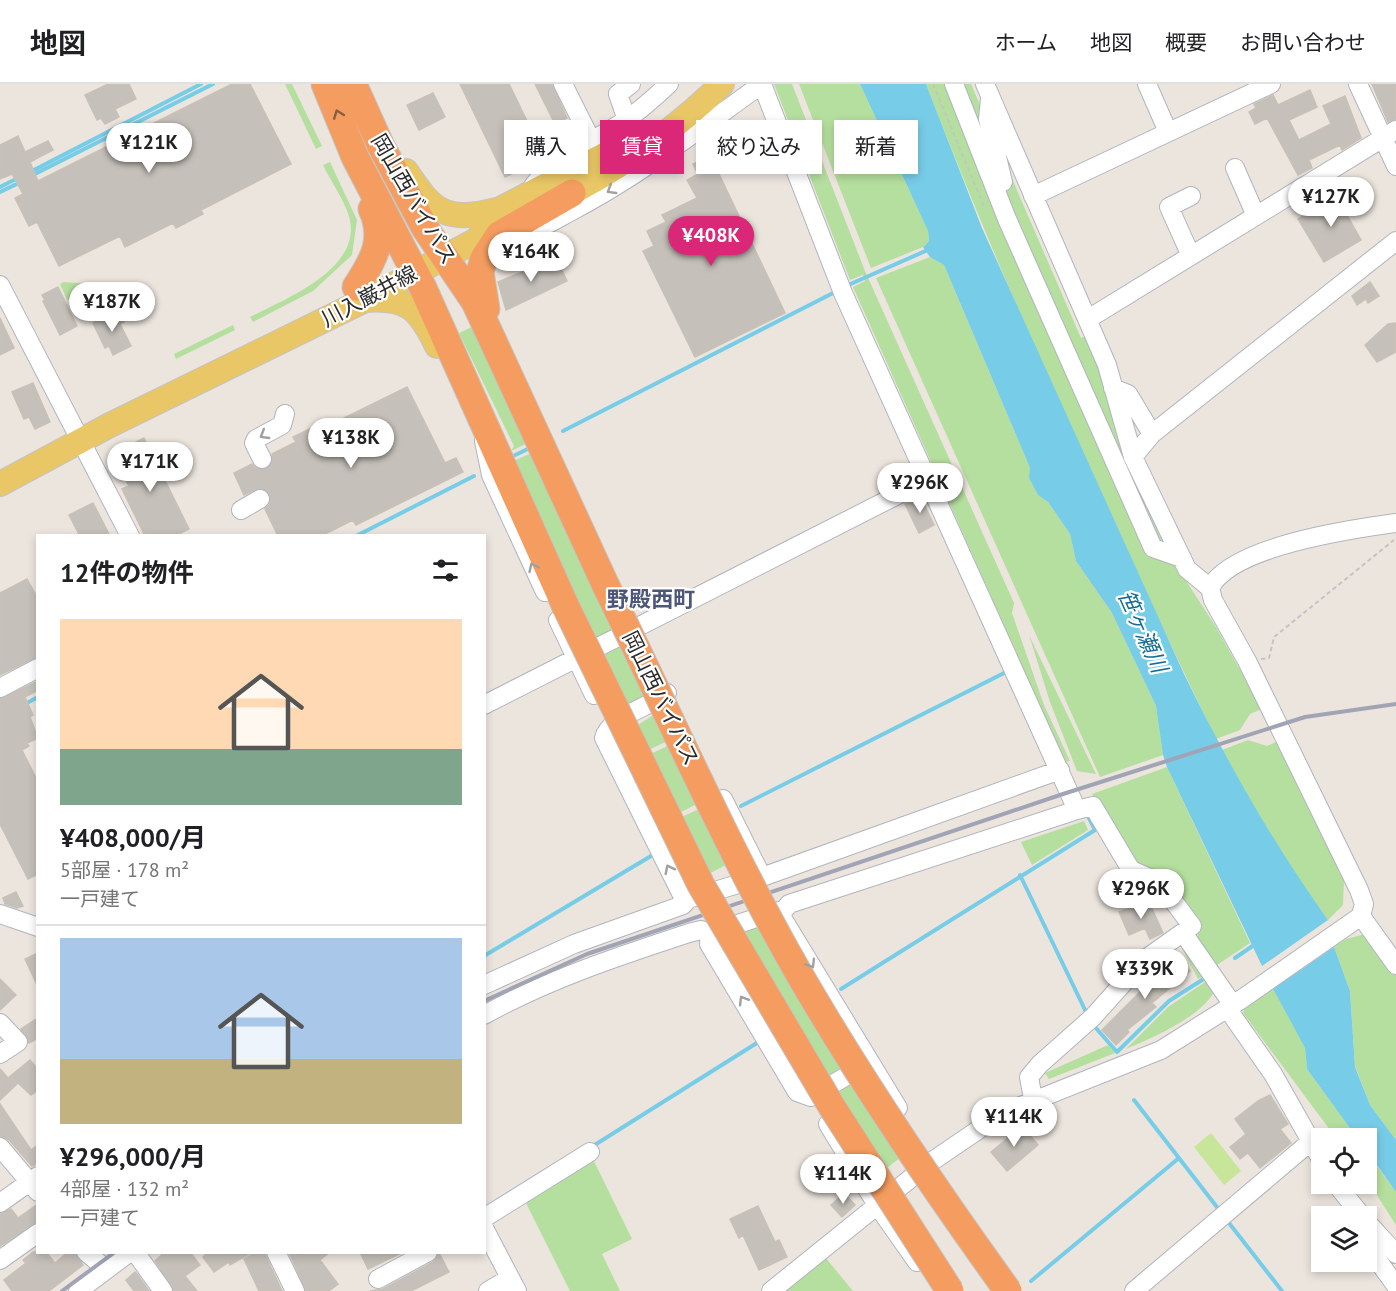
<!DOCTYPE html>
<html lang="ja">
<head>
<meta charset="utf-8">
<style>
  body { margin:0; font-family:"PT Sans","Noto Sans JP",sans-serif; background:#f6f6f6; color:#202124; height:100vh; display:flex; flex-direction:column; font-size:22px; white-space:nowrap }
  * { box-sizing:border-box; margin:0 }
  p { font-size:20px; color:#757577 }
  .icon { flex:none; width:33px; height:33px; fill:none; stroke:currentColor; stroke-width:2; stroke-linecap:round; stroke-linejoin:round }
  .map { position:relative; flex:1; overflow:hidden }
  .sheet { position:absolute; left:36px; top:450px; width:450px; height:720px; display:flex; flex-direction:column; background:#fff; border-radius:0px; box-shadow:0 3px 9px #0003 }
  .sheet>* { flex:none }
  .hud { position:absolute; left:504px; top:36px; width:570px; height:54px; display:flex; gap:12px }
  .buttons { position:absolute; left:1311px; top:1044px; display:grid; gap:12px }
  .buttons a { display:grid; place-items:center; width:66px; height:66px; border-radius:0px; background:#fff; box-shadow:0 3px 9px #0003; font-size:30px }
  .price { position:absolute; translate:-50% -51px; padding:0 14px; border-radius:21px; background:#fff; color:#222; font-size:20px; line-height:39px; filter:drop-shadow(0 2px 3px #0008) }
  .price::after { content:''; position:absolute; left:50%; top:36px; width:18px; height:14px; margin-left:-9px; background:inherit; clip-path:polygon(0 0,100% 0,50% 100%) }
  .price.current { background:#db2777; color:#fff }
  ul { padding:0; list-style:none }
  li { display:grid; align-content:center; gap:12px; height:318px; padding:0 24px }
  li+li { border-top:2px solid #e0e0e0 }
  li span { display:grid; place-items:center; height:186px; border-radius:0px; color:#555 }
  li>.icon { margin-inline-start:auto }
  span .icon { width:108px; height:108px; fill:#fffc; stroke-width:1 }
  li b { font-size:26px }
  h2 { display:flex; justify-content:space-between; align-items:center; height:72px; padding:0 24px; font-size:26px }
  .tag { padding:0 21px; border-radius:0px; background:#fff; box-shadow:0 3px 9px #0003; font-size:21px; line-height:54px }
  .tag.current { background:#db2777; color:#fff }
  header { display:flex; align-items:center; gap:36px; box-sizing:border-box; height:84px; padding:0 30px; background:#fff; border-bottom:2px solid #e0e0e0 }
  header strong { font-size:28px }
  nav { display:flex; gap:33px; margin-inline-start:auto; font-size:21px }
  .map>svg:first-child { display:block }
  .green { fill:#b5df9e; fill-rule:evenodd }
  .pitch { fill:#c7e69a }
  .water { fill:#77cce8 }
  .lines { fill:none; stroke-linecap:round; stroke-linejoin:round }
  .stream { stroke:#77cce8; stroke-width:4 }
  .building { fill:#c5c0b9; stroke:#c7c1b7; stroke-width:1.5 }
  .minor-tunnel { stroke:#c5c0ba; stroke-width:18; stroke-dasharray:18 9; stroke-linecap:butt }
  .minor-casing { stroke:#b1b4be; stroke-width:20 }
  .major-casing { stroke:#c4c4c4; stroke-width:26 }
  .highway-casing { stroke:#c4c4c4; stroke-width:29 }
  .path { stroke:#c4c4c4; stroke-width:2; stroke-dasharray:4.5 3; stroke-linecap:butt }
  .minor { stroke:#fff; stroke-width:18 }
  .major { stroke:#e9c766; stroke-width:24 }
  .highway { stroke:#f59d60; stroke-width:27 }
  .rail { stroke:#a1a4b4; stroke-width:4 }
  .highway-bridge-casing { stroke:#c4c4c4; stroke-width:29; stroke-linecap:butt }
  .highway-bridge { stroke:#f59d60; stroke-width:27 }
  .oneway { stroke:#865e43 }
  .oneway2 { stroke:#a0a0a0 }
  .labels { text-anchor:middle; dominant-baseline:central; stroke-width:4.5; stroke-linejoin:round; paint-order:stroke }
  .street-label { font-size:21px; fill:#2b2b2b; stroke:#fff }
  .neighbourhood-label { font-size:22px; font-weight:bold; fill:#4e5679; stroke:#fff }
  .water-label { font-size:22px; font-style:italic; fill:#156c94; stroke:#fff }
</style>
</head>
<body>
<header>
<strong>地図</strong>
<nav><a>ホーム</a><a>地図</a><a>概要</a><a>お問い合わせ</a></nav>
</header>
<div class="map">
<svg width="1396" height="1207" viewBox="0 0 1396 1207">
  <rect width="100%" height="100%" fill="#ece5de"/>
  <!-- green -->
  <path class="green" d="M285,0H292L322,62L316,65Z
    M774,0H792L865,187L1014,519L1012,529L1044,621L1070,677L1066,678L1040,622L853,203L865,197L863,191L850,196Z
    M799,0H860L928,147L929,157L923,163L871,184Z
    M926,0H971L1081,254L1089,251L1127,375L1168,469L1216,543L1262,625L1250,630L1240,646L1216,655C1112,440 1012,222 926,0Z
    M330,78L357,136L352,171L313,207L253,238L250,233C285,215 360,186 350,136C346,118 331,98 323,81Z
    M930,173L944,181L1030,384V394L1038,411L1048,418L1070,450L1076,477L1112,529L1156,622L1163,671L1100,693L876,194Z
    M64,198L91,200L93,204L67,216L60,200Z
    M478,240L530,358L511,367L514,362L459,249Z
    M233,241L235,246L176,275L174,270Z
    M534,368L619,545L592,558L513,377Z
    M634,550L661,602L643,617L621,625L585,574Z
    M1029,551L1096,690L1077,687L1050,618Z
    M669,618L745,771L695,797L624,653C637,638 656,633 669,618ZM684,649L686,653L636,677L634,673ZM715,711L718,716L667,740L665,736Z
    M1248,656L1267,662L1276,658L1344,797L1343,821L1328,836L1285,777L1222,666Z
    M1167,683L1250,859L1214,883L1198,857V841L1134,782L1092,710Z
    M1084,737L1088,746L1032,781L1021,758Z
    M773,833L865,978L812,1001L737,875L725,881L724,851Z
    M1365,850L1396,891V1056L1370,1021L1355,982L1350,907L1334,863L1346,855Z
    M1179,859L1216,904C1204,932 1154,953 1126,965L1168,923L1205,898L1202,893L1198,895Z
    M1273,905L1305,964L1307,985L1357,1054H1336L1243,929L1245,923Z
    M1108,961L1115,969L1049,995L1045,989Z
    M863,990L917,1061L871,1096L817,1015Z
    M1366,1067L1396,1108V1141L1367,1096Z
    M591,1071L632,1155L602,1170L620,1207H570L523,1113Z
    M825,1173L853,1207H782Z"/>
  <!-- pitch -->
  <path class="pitch" d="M1211,1049L1241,1087L1224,1101L1194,1063Z"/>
  <!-- water -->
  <path class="water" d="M860,0H926L982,144L1184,590C1226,676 1272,758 1328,836L1262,882L1167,683L1163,671L1156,622L1112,529L1076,477L1070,450L1048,418L1038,411L1029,394L1030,384L944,181L930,173L923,163L929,157L928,147Z
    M1334,863L1350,907L1355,983L1370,1021L1396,1056V1108L1367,1067L1366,1054H1357L1307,985L1305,964L1273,905Z"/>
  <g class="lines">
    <!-- stream -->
    <path class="stream" d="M30,88L201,0
      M33,91L213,0
      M0,103L18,94
      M0,108L21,98
      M846,202L930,165
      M563,347L837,207
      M509,374L532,363
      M356,452L474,392
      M25,620L38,613
      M741,722L1008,587
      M1020,791L1087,930
      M484,872L656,769
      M1235,874L1254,861
      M841,905L1095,746L1087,730
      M1095,943L1117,968L1169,917L1202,896
      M1134,1016L1220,1127
      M593,1062L760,957
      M1229,1139L1282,1207
      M1031,1197L1179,1074"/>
  </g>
  <!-- building -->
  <path class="building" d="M108,0H129L136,15L115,25L119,33L105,40L101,34L97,36L85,11Z
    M232,0H250L291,80L201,126L203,130L176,144L173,139L125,163L120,152L59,182L37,138L29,142L15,114L23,110L12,90L0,95V61L18,52L25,68L48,57L53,66L30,78L38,97Z
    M460,0H509L545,74L505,93Z
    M535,0H552L567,34L555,40Z
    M1372,0H1396V35L1388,38Z
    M1310,6L1317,23L1289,36L1299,56L1331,40L1323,22L1345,12L1361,54L1342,66L1340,61L1309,76L1312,84L1298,91L1267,34L1255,40L1249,28L1256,24L1254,20L1273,11L1278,21Z
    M433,9L445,33L419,46L407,21Z
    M710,71L785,229L695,273L643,167L654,162L647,147L666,138L662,131L697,114L687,96L698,90L693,80Z
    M1342,109L1353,128L1347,131L1361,156L1324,178L1298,135Z
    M556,174L567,197L506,226L498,198Z
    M1370,198L1379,212L1368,219L1366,215L1357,221L1352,212Z
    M58,203L77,242L60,251L43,217L45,216L42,211Z
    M115,229H119L124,238L120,240L131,262L113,271L109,262L105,264L93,239Z
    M0,234L14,264L0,271Z
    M1396,239V268L1377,278L1365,261L1388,240Z
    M33,299L50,338L35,345L29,333L24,335L12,308Z
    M407,303L445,379L456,374L463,388L356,441L353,436L321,452H278L265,425L270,420L269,409L259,404L244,411L234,389L252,380L256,385H266L272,381V370L296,358L293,353L326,337L328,342Z
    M144,354L189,445L175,452H145L122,405L129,402L122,389L128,386L118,367Z
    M920,412L934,441L919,449L905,420Z
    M93,419L110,452H80L69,431Z
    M27,495L38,515V573L0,591V509Z
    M38,597V606L25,613L33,631L30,633L38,654L27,659L29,662L22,666L38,698V790L28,795L0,740V615Z
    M16,808L23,822L17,824L5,820L3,814Z
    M1149,818L1163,849L1150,855L1145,844L1129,851L1119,828Z
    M38,869V903L25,875Z
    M1176,873L1190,887L1152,919L1156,923L1127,946L1129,948L1116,961L1102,946L1142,906L1140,904Z
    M0,895L16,911L0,926Z
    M38,934V954L29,959L21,945Z
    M30,976L38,985V1006L31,1011L18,999L0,1016V985L8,994Z
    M1270,1011L1288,1040L1280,1045L1291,1059L1260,1084L1248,1069L1240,1075L1230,1063L1246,1050L1235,1035L1258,1017Z
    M0,1020L31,1066L38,1061V1079L32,1082L9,1056L0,1052Z
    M1022,1042L1038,1061L1007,1087L991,1068Z
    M844,1109L855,1121L842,1133L831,1121Z
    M38,1120V1138L0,1162V1130L11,1125L18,1134Z
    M758,1122L775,1158L779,1156L787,1173L759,1186L743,1151L739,1154L730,1135Z
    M33,1168H46L55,1179L68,1168H75L83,1181L49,1207H12L4,1196L26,1179L23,1176Z
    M165,1168H190L200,1181L185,1192L197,1207H174L155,1177Z
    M208,1168H252L230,1181L229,1178L214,1188L203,1173Z
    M256,1168H264L282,1207H259L244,1175Z
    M289,1168H330L320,1176L338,1200L329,1207H306Z
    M360,1168H403L368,1185Z
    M439,1169L449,1188L411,1207H370L383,1205L433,1178Z
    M135,1188L137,1190L149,1207H134L126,1196Z"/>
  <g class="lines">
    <!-- minor-tunnel -->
    <path class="minor-tunnel" d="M260,415L272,405L273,400L262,375"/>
    <defs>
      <path id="minor" d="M563,0L591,56
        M762,0L843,209L1077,726L789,820L781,830
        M954,0L1007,135L1153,464L1182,474
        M985,0L1107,281L1133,373L1187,485L1210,504
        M1147,0L1168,48
        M1358,0L1396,82
        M990,14L988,35L1003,98
        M627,36L618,10L631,0
        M1235,84L1256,132
        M529,108C551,73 592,59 626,36C641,26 655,13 669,0
        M1033,112L1271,0
        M519,149C537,148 555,136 570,128C639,92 699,45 762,0
        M1191,172L1169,123L1191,112
        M0,201L130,452
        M1088,235L1396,46
        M1113,304L1128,310L1152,350
        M484,357L491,391L545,508
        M1133,373L1152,350L1396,157
        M262,375L254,359L256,355L282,341L285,330
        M241,426L260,415
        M558,536L594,611
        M0,604L38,584
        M667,609C650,623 609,633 604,654L672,791L682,811L688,815L762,793L723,715
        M484,621L927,396
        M762,793L1060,686
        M0,830L38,843
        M1361,832L1396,881
        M710,849L709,860L797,1008L811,1013L860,984L866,985
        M1184,850L1233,921
        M484,901L574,860L683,821L688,815
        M1227,924L1273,990L1322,1077
        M484,931C549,895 619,872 689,849L701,846L710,849L778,827L898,1024
        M0,939L18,958L0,970
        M1033,1015L1029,993L1040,980L1093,933L1144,876L1192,842L1159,798L1131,786L1093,722L1077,726
        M828,1040L877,1121L917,1178
        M0,1063L38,1108
        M1336,1100L1362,1132
        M0,1119L38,1092
        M484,1134L590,1068
        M1366,1137L1396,1170
        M484,1144L517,1207
        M1366,1160L1396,1202
        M86,1168L100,1180L110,1183
        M135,1168L163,1207
        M276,1168L295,1207
        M0,1176L38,1149
        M378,1195L428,1168
        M78,1207L130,1168
        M488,1207L510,1194
        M771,1207L931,1078L1003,1029L1161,966L1239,917L1361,832L1364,820L1359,806L1247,577L1213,516L1210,504C1232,462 1352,445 1396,439
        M1134,1207L1309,1059"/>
      <path id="major" d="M406,87C433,128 446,139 496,126
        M555,117C617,87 673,48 722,0
        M479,136L616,65
        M366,216C408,213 419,225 437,262
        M0,400L110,341L363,217L510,138"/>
      <path id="highway" d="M325,0L355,73L423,204L565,521
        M353,0L380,60L425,144L475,218L606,502
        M356,203C373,177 386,156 372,125
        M486,225L480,188L484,174L499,151L572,109"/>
    </defs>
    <!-- minor casing -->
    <use href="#minor" class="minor-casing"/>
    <!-- major casing -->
    <use href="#major" class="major-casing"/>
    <!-- highway casing -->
    <use href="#highway" class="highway-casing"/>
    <!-- path -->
    <path class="path" d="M933,0L985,125
      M1261,575L1269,574L1274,553L1394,456"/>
    <!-- minor -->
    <use href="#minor" class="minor"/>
    <!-- major -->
    <use href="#major" class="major"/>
    <!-- highway -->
    <use href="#highway" class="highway"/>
    <!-- rail -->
    <path class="rail" d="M484,917L587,870L1063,710L1305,633L1396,620
      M62,1207L115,1168"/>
    <defs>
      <path id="highway-bridge" d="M606,502C669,630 727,764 798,888C862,999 933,1103 1008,1207
        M565,521L701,801L832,1023L950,1207"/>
    </defs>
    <!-- highway-bridge casing -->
    <use href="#highway-bridge" class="highway-bridge-casing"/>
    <!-- highway-bridge -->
    <use href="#highway-bridge" class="highway-bridge"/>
  </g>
  <!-- one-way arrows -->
  <defs><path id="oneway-chevron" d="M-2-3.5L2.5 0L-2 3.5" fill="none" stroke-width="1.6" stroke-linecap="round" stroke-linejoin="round" transform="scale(1.5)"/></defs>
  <use class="oneway" href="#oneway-chevron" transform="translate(338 30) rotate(-111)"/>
  <g class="oneway2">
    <use href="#oneway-chevron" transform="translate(611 106) rotate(149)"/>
    <use href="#oneway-chevron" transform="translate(264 351) rotate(149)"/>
    <use href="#oneway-chevron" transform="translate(533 483) rotate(-115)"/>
    <use href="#oneway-chevron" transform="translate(669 785) rotate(-117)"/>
    <use href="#oneway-chevron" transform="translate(811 880) rotate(59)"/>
    <use href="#oneway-chevron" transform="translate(743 916) rotate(-121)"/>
  </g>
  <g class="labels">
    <!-- street labels -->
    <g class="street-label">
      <text transform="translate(414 115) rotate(60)">岡山西バイパス</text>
      <text transform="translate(369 212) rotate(-28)">川入巌井線</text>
      <text transform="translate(661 614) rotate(64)">岡山西バイパス</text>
    </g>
    <!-- neighbourhood labels -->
    <g class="neighbourhood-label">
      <text x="651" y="515">野殿西町</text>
    </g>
    <!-- water labels -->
    <g class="water-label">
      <text transform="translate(1143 547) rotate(66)">笹ヶ瀬川</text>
    </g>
  </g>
</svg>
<div class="buttons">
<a><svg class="icon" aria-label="locate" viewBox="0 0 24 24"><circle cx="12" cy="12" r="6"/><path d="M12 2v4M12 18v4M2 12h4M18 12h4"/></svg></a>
<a><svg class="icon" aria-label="layers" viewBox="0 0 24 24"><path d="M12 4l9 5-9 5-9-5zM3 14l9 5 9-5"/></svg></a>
</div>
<b class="price" style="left:149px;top:90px">¥121K</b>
<b class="price" style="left:1331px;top:144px">¥127K</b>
<b class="price current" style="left:711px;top:183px">¥408K</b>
<b class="price" style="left:531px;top:199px">¥164K</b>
<b class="price" style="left:112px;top:249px">¥187K</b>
<b class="price" style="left:351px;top:385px">¥138K</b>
<b class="price" style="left:150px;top:409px">¥171K</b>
<b class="price" style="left:920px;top:430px">¥296K</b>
<b class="price" style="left:1141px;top:836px">¥296K</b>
<b class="price" style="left:1145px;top:916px">¥339K</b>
<b class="price" style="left:1014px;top:1064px">¥114K</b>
<b class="price" style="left:843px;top:1121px">¥114K</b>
<div class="hud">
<a class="tag">購入</a>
<a class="tag current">賃貸</a>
<a class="tag">絞り込み</a>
<a class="tag">新着</a>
</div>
<section class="sheet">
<h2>12件の物件<svg class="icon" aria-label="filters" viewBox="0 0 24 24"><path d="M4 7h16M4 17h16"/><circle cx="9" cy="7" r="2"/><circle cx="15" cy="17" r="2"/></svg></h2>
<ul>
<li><span style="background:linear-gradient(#ffd9b3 70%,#7fa58c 0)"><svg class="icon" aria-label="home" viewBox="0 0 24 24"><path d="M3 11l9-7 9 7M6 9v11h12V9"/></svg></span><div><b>¥408,000/月</b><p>5部屋 · 178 m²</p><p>一戸建て</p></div></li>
<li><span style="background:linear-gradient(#a9c7e8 65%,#c2b280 0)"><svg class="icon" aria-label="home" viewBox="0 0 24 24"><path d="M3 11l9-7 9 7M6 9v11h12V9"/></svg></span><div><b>¥296,000/月</b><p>4部屋 · 132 m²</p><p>一戸建て</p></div></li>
</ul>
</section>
</div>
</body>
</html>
